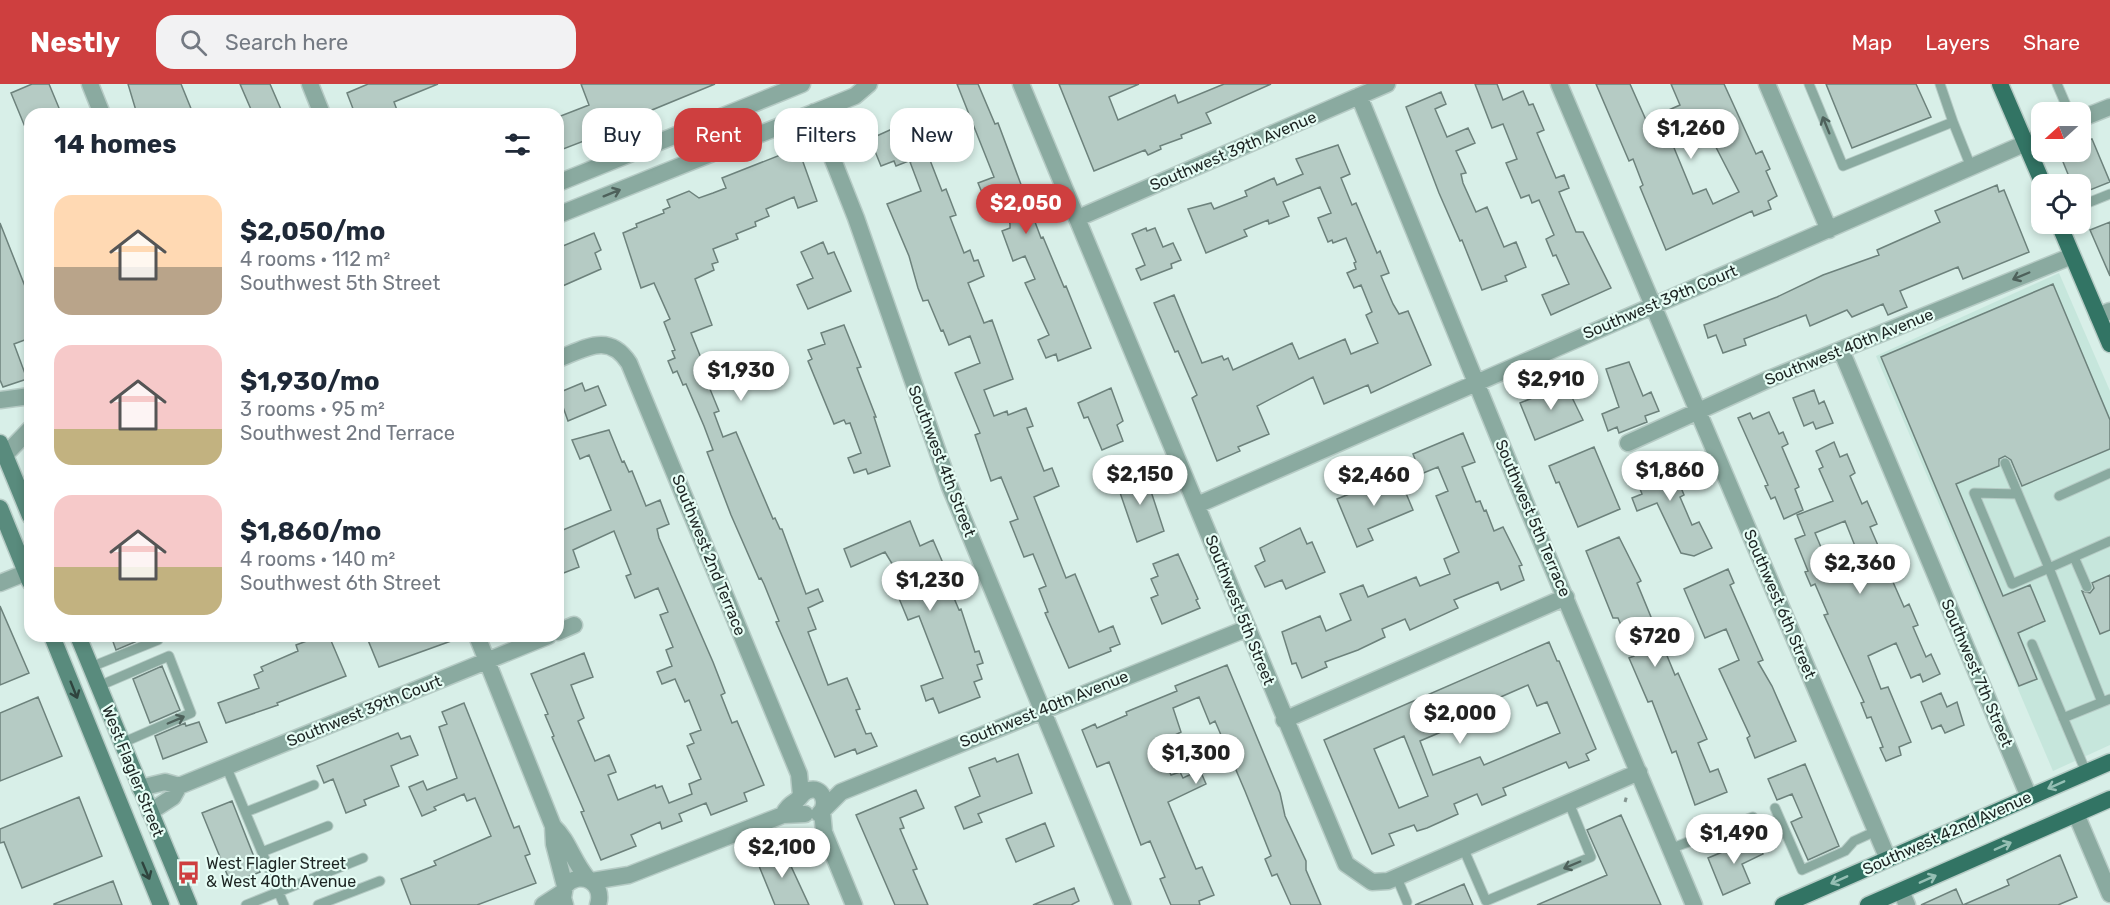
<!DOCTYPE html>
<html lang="en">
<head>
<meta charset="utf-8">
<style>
  body { margin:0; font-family:Rubik,sans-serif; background:#f2f2f3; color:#1f2937; height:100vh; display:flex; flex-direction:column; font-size:22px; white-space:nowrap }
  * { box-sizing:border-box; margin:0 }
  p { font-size:20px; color:#747a83 }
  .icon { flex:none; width:33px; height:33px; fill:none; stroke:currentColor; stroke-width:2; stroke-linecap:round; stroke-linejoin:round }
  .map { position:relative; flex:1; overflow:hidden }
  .details { position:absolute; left:24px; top:24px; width:540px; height:534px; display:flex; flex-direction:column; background:#fff; border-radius:18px; box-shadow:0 3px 9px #0003 }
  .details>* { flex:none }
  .top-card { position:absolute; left:582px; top:24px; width:570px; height:54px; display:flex; gap:12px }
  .needle { width:39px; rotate:249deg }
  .tools { position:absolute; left:2031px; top:18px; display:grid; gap:12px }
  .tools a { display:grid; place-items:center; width:60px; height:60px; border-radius:12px; background:#fff; box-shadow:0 3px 9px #0003; font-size:30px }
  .price { position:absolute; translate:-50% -51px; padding:0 14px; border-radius:21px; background:#fff; color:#222; font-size:20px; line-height:39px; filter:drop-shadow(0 2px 3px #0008) }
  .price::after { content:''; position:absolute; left:50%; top:36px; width:18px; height:14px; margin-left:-9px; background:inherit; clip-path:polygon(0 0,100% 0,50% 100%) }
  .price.on { background:#ce3f3f; color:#fff }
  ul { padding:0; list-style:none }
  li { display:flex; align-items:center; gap:18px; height:150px; padding:0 30px }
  li span { display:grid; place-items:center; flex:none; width:168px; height:120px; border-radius:18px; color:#555 }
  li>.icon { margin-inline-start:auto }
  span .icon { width:72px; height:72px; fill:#fffc; stroke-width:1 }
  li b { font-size:26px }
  h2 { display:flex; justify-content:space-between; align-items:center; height:72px; padding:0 30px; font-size:26px }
  .tag { padding:0 21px; border-radius:18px; background:#fff; box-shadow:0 3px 9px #0003; font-size:21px; line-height:54px }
  .tag.on { background:#ce3f3f; color:#fff }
  header { display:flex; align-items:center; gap:36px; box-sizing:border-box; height:84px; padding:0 30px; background:#ce3f3f; color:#fff }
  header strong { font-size:28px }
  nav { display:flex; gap:33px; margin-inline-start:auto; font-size:21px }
  .search { width:420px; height:54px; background:#f2f2f3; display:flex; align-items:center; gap:15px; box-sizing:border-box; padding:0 21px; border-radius:18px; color:#747a83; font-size:22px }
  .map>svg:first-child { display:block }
  .built { fill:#c6e6dc }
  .building { fill:#b5cbc4; stroke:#6d827c; stroke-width:1.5; fill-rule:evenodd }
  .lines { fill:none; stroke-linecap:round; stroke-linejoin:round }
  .service-casing { stroke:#b6cbc5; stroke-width:11 }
  .minor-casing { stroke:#b6cbc5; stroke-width:19 }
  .secondary-casing { stroke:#b6cbc5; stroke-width:19 }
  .primary-casing { stroke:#b6cbc5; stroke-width:19 }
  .path { stroke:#849590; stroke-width:3; stroke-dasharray:4.5 4.5; stroke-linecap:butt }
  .service { stroke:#8aaaa0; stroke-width:9 }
  .minor { stroke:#8aaaa0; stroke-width:16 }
  .secondary { stroke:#598b7d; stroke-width:16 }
  .primary { stroke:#327464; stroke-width:16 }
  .oneway { stroke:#4e615b }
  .oneway2 { stroke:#2f443e }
  .oneway3 { stroke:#95bfb4 }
  .labels { text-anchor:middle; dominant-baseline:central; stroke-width:4.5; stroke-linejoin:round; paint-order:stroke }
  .street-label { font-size:16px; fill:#1d2523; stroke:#e6fdf5 }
  .poi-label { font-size:16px; fill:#1d2523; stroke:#e6fdf5; text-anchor:start }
</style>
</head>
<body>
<header>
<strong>Nestly</strong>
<div class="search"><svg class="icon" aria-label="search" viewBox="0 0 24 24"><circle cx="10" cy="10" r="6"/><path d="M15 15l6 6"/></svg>Search here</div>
<nav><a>Map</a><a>Layers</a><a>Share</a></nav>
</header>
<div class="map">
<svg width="2110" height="821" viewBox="0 0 2110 821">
  <rect width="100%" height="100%" fill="#d8efe8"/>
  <!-- built -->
  <path class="built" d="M2059,189L2110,307V661L2053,687L1876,272Z"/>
  <!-- building -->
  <path class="building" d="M32,0H49L59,24L45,30H30V55L11,9Z
    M128,0H181L192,27L183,30H137Z
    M240,0H270L283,30H253Z
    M368,0H438L394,18L397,26L387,30H355L347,9Z
    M581,0H715L652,26L654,30L558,67V33L589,21Z
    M957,0H978L995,40L998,39L1041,154L1043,153L1064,203L1066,202L1091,264L1058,277L1056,270L1046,274L1038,256L1049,251L1025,199L1035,195L1025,172L1013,177L1002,147L1010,144V140L1000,112L986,118L978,99L994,93Z
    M1059,0H1139L1109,13L1118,36L1175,11L1178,19L1224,0H1271L1206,29L1211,39L1181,51L1182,54L1160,62L1161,65L1148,71L1145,66L1094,87Z
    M1475,0H1497L1503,16L1523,7L1529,21L1533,20L1544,46L1537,49L1556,94L1564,91L1569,104L1559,108L1576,148H1583L1611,204L1551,231L1542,211L1569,200L1556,171L1553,172L1546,155L1554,151L1539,116L1532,119L1529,111L1521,114L1506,79L1517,75L1503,40L1492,44Z
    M1596,0H1630L1646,36L1680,21L1671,0H1724L1756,70L1762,67L1770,85L1766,87L1777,112L1768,117L1771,125L1754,132L1752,127L1666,166L1640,103L1643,101L1633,75L1629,77ZM1706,44L1739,108L1713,120L1706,105L1693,110L1672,59Z
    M1826,0H1916L1931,33L1852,64Z
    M1441,8L1446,20L1435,25L1447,53L1468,44L1475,59L1456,67L1466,89L1461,90L1463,99L1476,128L1487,123L1504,163L1516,158L1526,183L1505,192L1507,197L1482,206L1462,156L1460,157L1439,109L1406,23Z
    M892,45L899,62L904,59L911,76L896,82L894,77L881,82L870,55Z
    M2092,55L2110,98L2080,110V100H2072L2059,68H2080V59Z
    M1338,61L1350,90L1341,94L1352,121L1356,119L1377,169L1380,167L1389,189L1381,192L1393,220L1399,230L1408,227L1431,281L1371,309L1368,301L1324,320L1313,293L1257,322L1269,350L1238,363L1240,367L1217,377L1192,314L1197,311L1178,267L1175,268L1154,219L1174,211L1202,279L1222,272L1224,276L1228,274L1233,286L1292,259L1299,275L1345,255L1351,270L1378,259L1366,231L1372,228L1361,201L1354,204L1347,189L1356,185L1354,179L1356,178L1346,154L1333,159L1332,156L1328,158L1318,134L1331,129L1320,103L1283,118L1289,132L1269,140L1268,136L1244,146L1247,152L1206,169L1188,125L1211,119L1214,125L1247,112L1245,107L1274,94L1277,101L1303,90L1296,75Z
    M798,64L817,117L798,124L794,113L766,125L769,132L755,138L756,142L736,150L738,155L713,165L718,178L712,180L714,186L695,195L712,241L691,249L703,279L720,273L725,285L705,293L719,327L714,329L723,353L736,348L773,435L775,434L780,445H782L806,510L818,505L823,517L808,524L816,545L808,548L828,601L847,594L860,625L856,626L866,650L871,649L877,662L857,670L855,665L835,673L776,538L779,537L764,500L761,494L759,495L731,431L707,368L713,366L704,342L686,300L683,301L677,287L673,289L668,277L675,274L672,267L675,266L664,238L670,235L654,199L641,204L623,149L637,143L636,140L664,129L663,126L670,123L667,116L689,107L699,114L713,109L726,104L722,94Z
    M928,71L942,107L946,105L956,131L950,133L964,169L970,166L974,177L978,176L984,192L968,199L984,239L992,236L1013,295L984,306L994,332L1007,327L1008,331L1026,324L1033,342L1027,344L1044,387L1052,384L1059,402L1034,413L1066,494L1075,490L1099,548L1113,542L1120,560L1110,564L1111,567L1069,584L1045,529L1048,528L1039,505L1046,502L1033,470L1024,473L1010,438L1018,435L1001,393L991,397L975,351L980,349L955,289L980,279L970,252L949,261L943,246L941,247L928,216L923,217L918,204L909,172L887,120L921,107L910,78Z
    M1997,101L1999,108L2004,106L2029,168L1963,195L1958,183L1900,207L1907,223L1888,231L1883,220L1852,233L1847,226L1810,242L1806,231L1744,255L1746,261L1723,269L1716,251L1708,254L1704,241L1777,213L1823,191L1879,171L1877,166L1940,138L1935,127Z
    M2110,138V192L2090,146Z
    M0,139L30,215V254L14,260L27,295L3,303L0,296Z
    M1146,144L1147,147L1155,144L1163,163L1173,159L1181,176L1171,180L1172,184L1141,196L1136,185L1145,181L1132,150Z
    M594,149L601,166L595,169L601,185L558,204V164Z
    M823,158L828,170L834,168L851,207L808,225L797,201L813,194L801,168Z
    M2053,200L2110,336V365L2022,402L2011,376L2005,372L1999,375V382L1956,400L2003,512L2030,501L2045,537L2018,549L2037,595L2019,602L1881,273Z
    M844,241L861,283L857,284L876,333H874L890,382L868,390L866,385L854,389L848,374L861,369L850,339L846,340L844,336L834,340L808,277L812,275L808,266L825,260L821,249Z
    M1629,278L1643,312L1651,308L1659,327L1645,332L1647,338L1619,349L1617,343L1608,347L1602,330L1619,323L1606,285Z
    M1564,297L1583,336L1535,356L1520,319L1547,308L1546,305Z
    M582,299L585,307L598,302L606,321L568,337L558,309Z
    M1111,304L1123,337L1117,341L1123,357L1102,366L1088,333L1084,334L1078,319Z
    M1814,306L1819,320L1824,317L1833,339L1816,345L1813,338L1804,342L1793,314Z
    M1769,328L1779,350L1783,348L1788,360L1782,363L1799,403L1795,405L1803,426L1784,435L1775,413L1771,415L1765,402L1768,401L1738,334L1750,329L1753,335Z
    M609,346L622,378L624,377L629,388L632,387L646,422L660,416L669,440L657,445L659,454L713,578L725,609L721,611L732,639L737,637L764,701L744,709L747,717L711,731L706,719L679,730L682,737L662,745L660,738L631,751L636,762L601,776L581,728L584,727L552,653L554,652L545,631L548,630L531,590L584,569L593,593L571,601L584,634L578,637L595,677L609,671L616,688L608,691L618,716L655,701L656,704L662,702L669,719L692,710L689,700L701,695L687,662L694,659L690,650L701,646L689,616L685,618L675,595L662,600L657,588L672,582L666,566L673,563L660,531L668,528L658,504L635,514L626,492L631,490L614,447L573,466L579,483L561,490L558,482V448L611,426L589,371L580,375L572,356Z
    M1463,349L1475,378L1462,383L1476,418L1480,417L1484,427L1486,426L1494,447L1503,443L1522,481L1519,482L1524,496L1501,506L1498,498L1454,516L1458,524L1410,546L1405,535L1382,545L1385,553L1358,566L1325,578L1327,583L1302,594L1296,579L1292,580L1282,548L1320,532L1326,547L1351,536L1340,510L1363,501L1368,513L1416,493L1420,502L1450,490L1444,475L1459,468L1436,412L1448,407L1438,383L1421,390L1413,370Z
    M1834,358L1840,373L1847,370L1855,389L1850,392L1862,420L1867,417L1877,440L1870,443L1883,473L1889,470L1898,491L1892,493L1893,498L1904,523L1909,520L1918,541L1913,543L1926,573L1931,570L1940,590L1923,598L1920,590L1911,594L1896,559L1868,572L1881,605L1888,603L1911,658L1899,663L1901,671L1886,677L1880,664L1883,663L1871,633L1867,634L1861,619L1864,618L1824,531L1828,530L1815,500L1811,502L1805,488L1808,487L1795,455L1805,451L1797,431L1833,417L1819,385L1823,383L1816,367ZM1845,437L1855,462L1826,475L1815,449Z
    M1594,363L1620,425L1578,443L1559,398L1556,399L1549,382Z
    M1679,370L1686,390L1677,394L1684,411L1680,413L1692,441L1699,438L1712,464L1694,472L1681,469L1657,419L1637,427L1632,414L1642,410L1632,384Z
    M1144,386L1164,447L1137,458L1116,397Z
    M1398,390L1413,426L1368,445L1373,456L1357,463L1337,415Z
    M910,437L920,462L933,456L952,500L949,502L959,526L961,525L975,568L979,567L983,579L977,581L982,595L974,598L980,613L939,629L933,614L926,617L921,602L943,594L919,532L908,536L898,512L910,507L900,480L894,483L885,468L851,483L844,465Z
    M1300,444L1307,460L1312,458L1325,488L1286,505L1282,496L1265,503L1255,482L1265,477L1260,464Z
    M1619,453L1641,497L1637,499L1675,591L1678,589L1707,655L1698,659L1710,688L1718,685L1727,708L1695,721L1676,667L1672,669L1652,617L1648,618L1629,574L1634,572L1618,534H1613L1586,467Z
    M1178,470L1198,515L1196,516L1200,524L1162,540L1151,514L1158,511L1151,495L1158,492L1153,480Z
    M1728,485L1734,499L1730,501L1763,576L1758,578L1772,602L1796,657L1755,674L1747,654L1750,652L1719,585L1739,576L1726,545L1705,554L1684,505Z
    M2110,491V546L2100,550L2082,507L2090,509L2094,504L2092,499Z
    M0,522L29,589L0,601Z
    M111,552H149L116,566Z
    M320,552H329L346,592L277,619L278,621L226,639L218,619L259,604L254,591L263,587L261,583L298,567L296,561Z
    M376,552H465L379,583L368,556Z
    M1549,558L1557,577H1559L1596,665L1586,670L1589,676L1569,684L1566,678L1503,704L1506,711L1482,721L1477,710L1454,720L1458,730L1427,744L1417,747L1414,741L1389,750L1394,761L1372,770L1324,656ZM1528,601L1537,622L1547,618L1560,649L1484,681L1480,673L1433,691L1420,657L1474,634L1471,626ZM1404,652L1428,712L1399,724L1374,665Z
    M1227,581L1280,709L1285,732L1306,777V786L1321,821H1291L1277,790L1272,792L1265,775L1271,772L1245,707L1215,637L1210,640L1199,613L1173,624L1181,648L1157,660L1171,691L1180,688L1183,694L1200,686L1206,700L1168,718L1196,785L1202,783L1214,811L1199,817L1200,821H1171L1160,795L1165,793L1150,757L1141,761L1109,678L1097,683L1082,646L1095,640L1097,644L1127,631L1126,628L1177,607L1175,602Z
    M162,582L180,626L150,639L133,595Z
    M1941,609L1947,623L1957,618L1964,641L1945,649L1941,641L1932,645L1921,618Z
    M38,613L62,672L0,697V629Z
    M464,619L514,744L519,742L530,770L525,772L536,799L477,821H411L401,795L436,781L434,777L491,752L475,714L467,717L464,710L434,723L436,726L422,732L409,703L423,697L427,706L457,694L439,643L447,640L442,628Z
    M199,638L207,658L163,675L155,652L185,639L186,642Z
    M398,649L401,655L410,652L418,671L391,682L399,702L364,716L366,721L346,729L333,695L324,699L317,682Z
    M1018,670L1032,709L978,730L982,738L964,745L955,723L980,712L969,684L995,674L997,678Z
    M1805,680L1839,762L1808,776L1791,738L1802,733L1792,710L1777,716L1768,695Z
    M916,706L924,724L900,734L904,744L900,745L917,785L913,786L928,821H895L856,731Z
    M79,713L102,772L22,804L4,758L0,759V745Z
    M232,717L260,788L231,800L202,729Z
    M1621,731L1661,821H1537L1607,791L1587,746Z
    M1045,739L1054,762L1016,778L1006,755Z
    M1756,754L1763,770L1742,780L1750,799L1723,811L1708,774Z
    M785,761L792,779L790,780L809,821H775L759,782L768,778L765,769Z
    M2060,771L2077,813L2058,821H1963L2009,801L2007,796Z
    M113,797L122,821H54V820Z
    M1464,800L1473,821H1415Z
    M1074,804L1079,817L1071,821H1033Z
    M1956,805L1963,821H1921Z"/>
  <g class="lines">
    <defs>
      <path id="service" d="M1809,0L1843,82L1953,38L1940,0
        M2057,0L2069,28
        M1953,38L1971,83
        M2080,122L2110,110
        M2005,379L2018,410
        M1974,409L2018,410L2049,484L2012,500Z
        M2059,412L2110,389
        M2074,473L2087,503
        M2032,560L2086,688
        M91,583L158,556L156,552
        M99,602L169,572L191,629L122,659
        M2102,618L2049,484L2110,457
        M2063,634L2110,615
        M226,682L284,821
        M1775,724L1802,786L1845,767L1854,757L1876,747
        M246,728L314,701
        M1670,765L1753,733
        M1464,766L1486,817L1591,773L1569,719
        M262,768L328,742
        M1397,794L1407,818
        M246,821L363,774
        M318,821L380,797"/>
      <path id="minor" d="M90,0L102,30
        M310,0L322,30
        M1021,0L1346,780L1372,798L1388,797L1639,688
        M1559,0L1888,775
        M1767,0L1829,146
        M1359,12L1527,423L1694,821
        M814,28L856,134L950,403L1123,821
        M2080,35L2110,23
        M558,99L802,0
        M558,131L855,12L869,0
        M1078,134L1387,0
        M2098,232L2110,227
        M1841,266L2029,713
        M558,275C586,264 609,248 629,279L799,690L801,711
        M0,316L30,312
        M1628,359L1769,295L2072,172
        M5,371L30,345
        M1197,421L2042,52
        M0,499L30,487
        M558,548L574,541
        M477,552L553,742L554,760L565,802
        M1284,636L1566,513
        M140,704L165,698L179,702
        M824,725L841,708L1248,544
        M822,727L824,748L854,821
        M150,728L173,713L179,702L548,552
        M2076,730L2110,810
        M783,731C786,724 790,721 796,717C800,714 802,709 807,707C823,700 829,721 819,730
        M553,742C569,757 573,778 588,795
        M592,797L629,791L783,731L805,730
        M1901,807L1907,821
        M543,821L563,808
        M565,821L563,814L565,802C581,785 605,799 598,821"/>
      <path id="secondary" d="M0,359L30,432
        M0,424L30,498
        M52,552L161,821
        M78,552L189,821"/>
      <path id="primary" d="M2000,0L2043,100
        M2059,140L2110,260
        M1783,821L2110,678
        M1868,821L2110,715"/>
    </defs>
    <!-- service casing -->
    <use href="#service" class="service-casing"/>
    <!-- minor casing -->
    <use href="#minor" class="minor-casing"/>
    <!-- secondary casing -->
    <use href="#secondary" class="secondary-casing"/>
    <!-- primary casing -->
    <use href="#primary" class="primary-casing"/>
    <!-- path -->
    <path class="path" d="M1625,718L1627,711"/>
    <!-- service -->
    <use href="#service" class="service"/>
    <!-- minor -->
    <use href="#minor" class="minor"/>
    <!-- secondary -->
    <use href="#secondary" class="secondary"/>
    <!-- primary -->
    <use href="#primary" class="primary"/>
  </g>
  <!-- one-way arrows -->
  <defs><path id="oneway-shaft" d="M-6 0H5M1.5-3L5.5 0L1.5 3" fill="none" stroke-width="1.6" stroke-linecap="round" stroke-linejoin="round" transform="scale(1.5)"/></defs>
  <g class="oneway">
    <use href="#oneway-shaft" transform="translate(1826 41) rotate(-112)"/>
    <use href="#oneway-shaft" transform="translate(612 109) rotate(-22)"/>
    <use href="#oneway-shaft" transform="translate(2021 192) rotate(157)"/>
    <use href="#oneway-shaft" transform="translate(176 636) rotate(-23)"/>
    <use href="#oneway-shaft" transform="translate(1572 781) rotate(157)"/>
  </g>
  <g class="oneway2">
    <use href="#oneway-shaft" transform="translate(74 606) rotate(68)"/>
    <use href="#oneway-shaft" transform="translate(146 787) rotate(67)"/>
  </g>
  <g class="oneway3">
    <use href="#oneway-shaft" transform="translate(2056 701) rotate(156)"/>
    <use href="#oneway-shaft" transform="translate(2003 762) rotate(-24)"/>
    <use href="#oneway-shaft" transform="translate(1928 795) rotate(-24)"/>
    <use href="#oneway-shaft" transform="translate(1839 796) rotate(156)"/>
  </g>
  <!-- icons -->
  <defs>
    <symbol id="bus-bare" viewBox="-9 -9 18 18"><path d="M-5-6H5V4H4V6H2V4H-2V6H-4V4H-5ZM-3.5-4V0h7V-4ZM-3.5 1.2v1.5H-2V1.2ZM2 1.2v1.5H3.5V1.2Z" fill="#ce3f3f" stroke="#e6fdf5" stroke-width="2.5" paint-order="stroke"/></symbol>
  </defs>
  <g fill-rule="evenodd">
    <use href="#bus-bare" x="172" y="772" width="33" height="33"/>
  </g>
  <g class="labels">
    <!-- street labels -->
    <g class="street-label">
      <text transform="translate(1233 67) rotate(-23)">Southwest 39th Avenue</text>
      <text transform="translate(1660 218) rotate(-23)">Southwest 39th Court</text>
      <text transform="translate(1849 263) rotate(-22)">Southwest 40th Avenue</text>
      <text transform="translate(942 377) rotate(69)">Southwest 4th Street</text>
      <text transform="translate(1533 434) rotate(67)">Southwest 5th Terrace</text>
      <text transform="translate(709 471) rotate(68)">Southwest 2nd Terrace</text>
      <text transform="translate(1780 520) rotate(67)">Southwest 6th Street</text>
      <text transform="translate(1240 526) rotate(68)">Southwest 5th Street</text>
      <text transform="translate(1977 589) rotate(67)">Southwest 7th Street</text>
      <text transform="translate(1044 625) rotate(-22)">Southwest 40th Avenue</text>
      <text transform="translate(364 627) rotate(-22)">Southwest 39th Court</text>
      <text transform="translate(133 687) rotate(68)">West Flagler Street</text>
      <text transform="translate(1947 749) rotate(-24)">Southwest 42nd Avenue</text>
    </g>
    <!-- poi labels -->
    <g class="poi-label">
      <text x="206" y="779">West Flagler Street<tspan x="206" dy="18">&amp; West 40th Avenue</tspan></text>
    </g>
  </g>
</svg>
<div class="tools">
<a><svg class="needle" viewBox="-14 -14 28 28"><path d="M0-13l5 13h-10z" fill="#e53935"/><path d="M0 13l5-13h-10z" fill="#747a83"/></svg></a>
<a><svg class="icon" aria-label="locate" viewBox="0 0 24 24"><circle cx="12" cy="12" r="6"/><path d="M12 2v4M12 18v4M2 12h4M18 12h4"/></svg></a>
</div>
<b class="price" style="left:1691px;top:76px">$1,260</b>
<b class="price on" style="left:1026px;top:151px">$2,050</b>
<b class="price" style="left:741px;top:318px">$1,930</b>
<b class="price" style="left:1551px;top:327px">$2,910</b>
<b class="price" style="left:1670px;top:418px">$1,860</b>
<b class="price" style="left:1140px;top:422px">$2,150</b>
<b class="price" style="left:1374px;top:423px">$2,460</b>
<b class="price" style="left:1860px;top:511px">$2,360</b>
<b class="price" style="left:930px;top:528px">$1,230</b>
<b class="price" style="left:1655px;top:584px">$720</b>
<b class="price" style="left:1460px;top:661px">$2,000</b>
<b class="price" style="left:1196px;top:701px">$1,300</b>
<b class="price" style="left:1734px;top:781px">$1,490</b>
<b class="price" style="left:782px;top:795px">$2,100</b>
<div class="top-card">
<a class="tag">Buy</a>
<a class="tag on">Rent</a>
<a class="tag">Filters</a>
<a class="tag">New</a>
</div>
<section class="details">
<h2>14 homes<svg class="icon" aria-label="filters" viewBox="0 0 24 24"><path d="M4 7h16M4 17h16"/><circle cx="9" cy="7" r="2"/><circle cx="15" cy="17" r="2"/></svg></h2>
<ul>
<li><span style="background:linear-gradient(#ffd9b3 60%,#b9a48a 0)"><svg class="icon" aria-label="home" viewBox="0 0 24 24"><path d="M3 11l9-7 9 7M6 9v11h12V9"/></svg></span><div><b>$2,050/mo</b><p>4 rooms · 112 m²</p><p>Southwest 5th Street</p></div></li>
<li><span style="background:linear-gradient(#f6c9c9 70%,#c2b280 0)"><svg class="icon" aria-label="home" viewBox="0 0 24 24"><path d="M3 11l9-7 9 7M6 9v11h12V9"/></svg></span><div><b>$1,930/mo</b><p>3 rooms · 95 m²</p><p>Southwest 2nd Terrace</p></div></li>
<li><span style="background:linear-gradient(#f6c9c9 60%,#c2b280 0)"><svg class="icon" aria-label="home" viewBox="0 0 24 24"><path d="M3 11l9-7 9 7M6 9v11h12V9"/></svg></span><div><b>$1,860/mo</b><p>4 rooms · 140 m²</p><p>Southwest 6th Street</p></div></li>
</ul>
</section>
</div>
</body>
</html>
